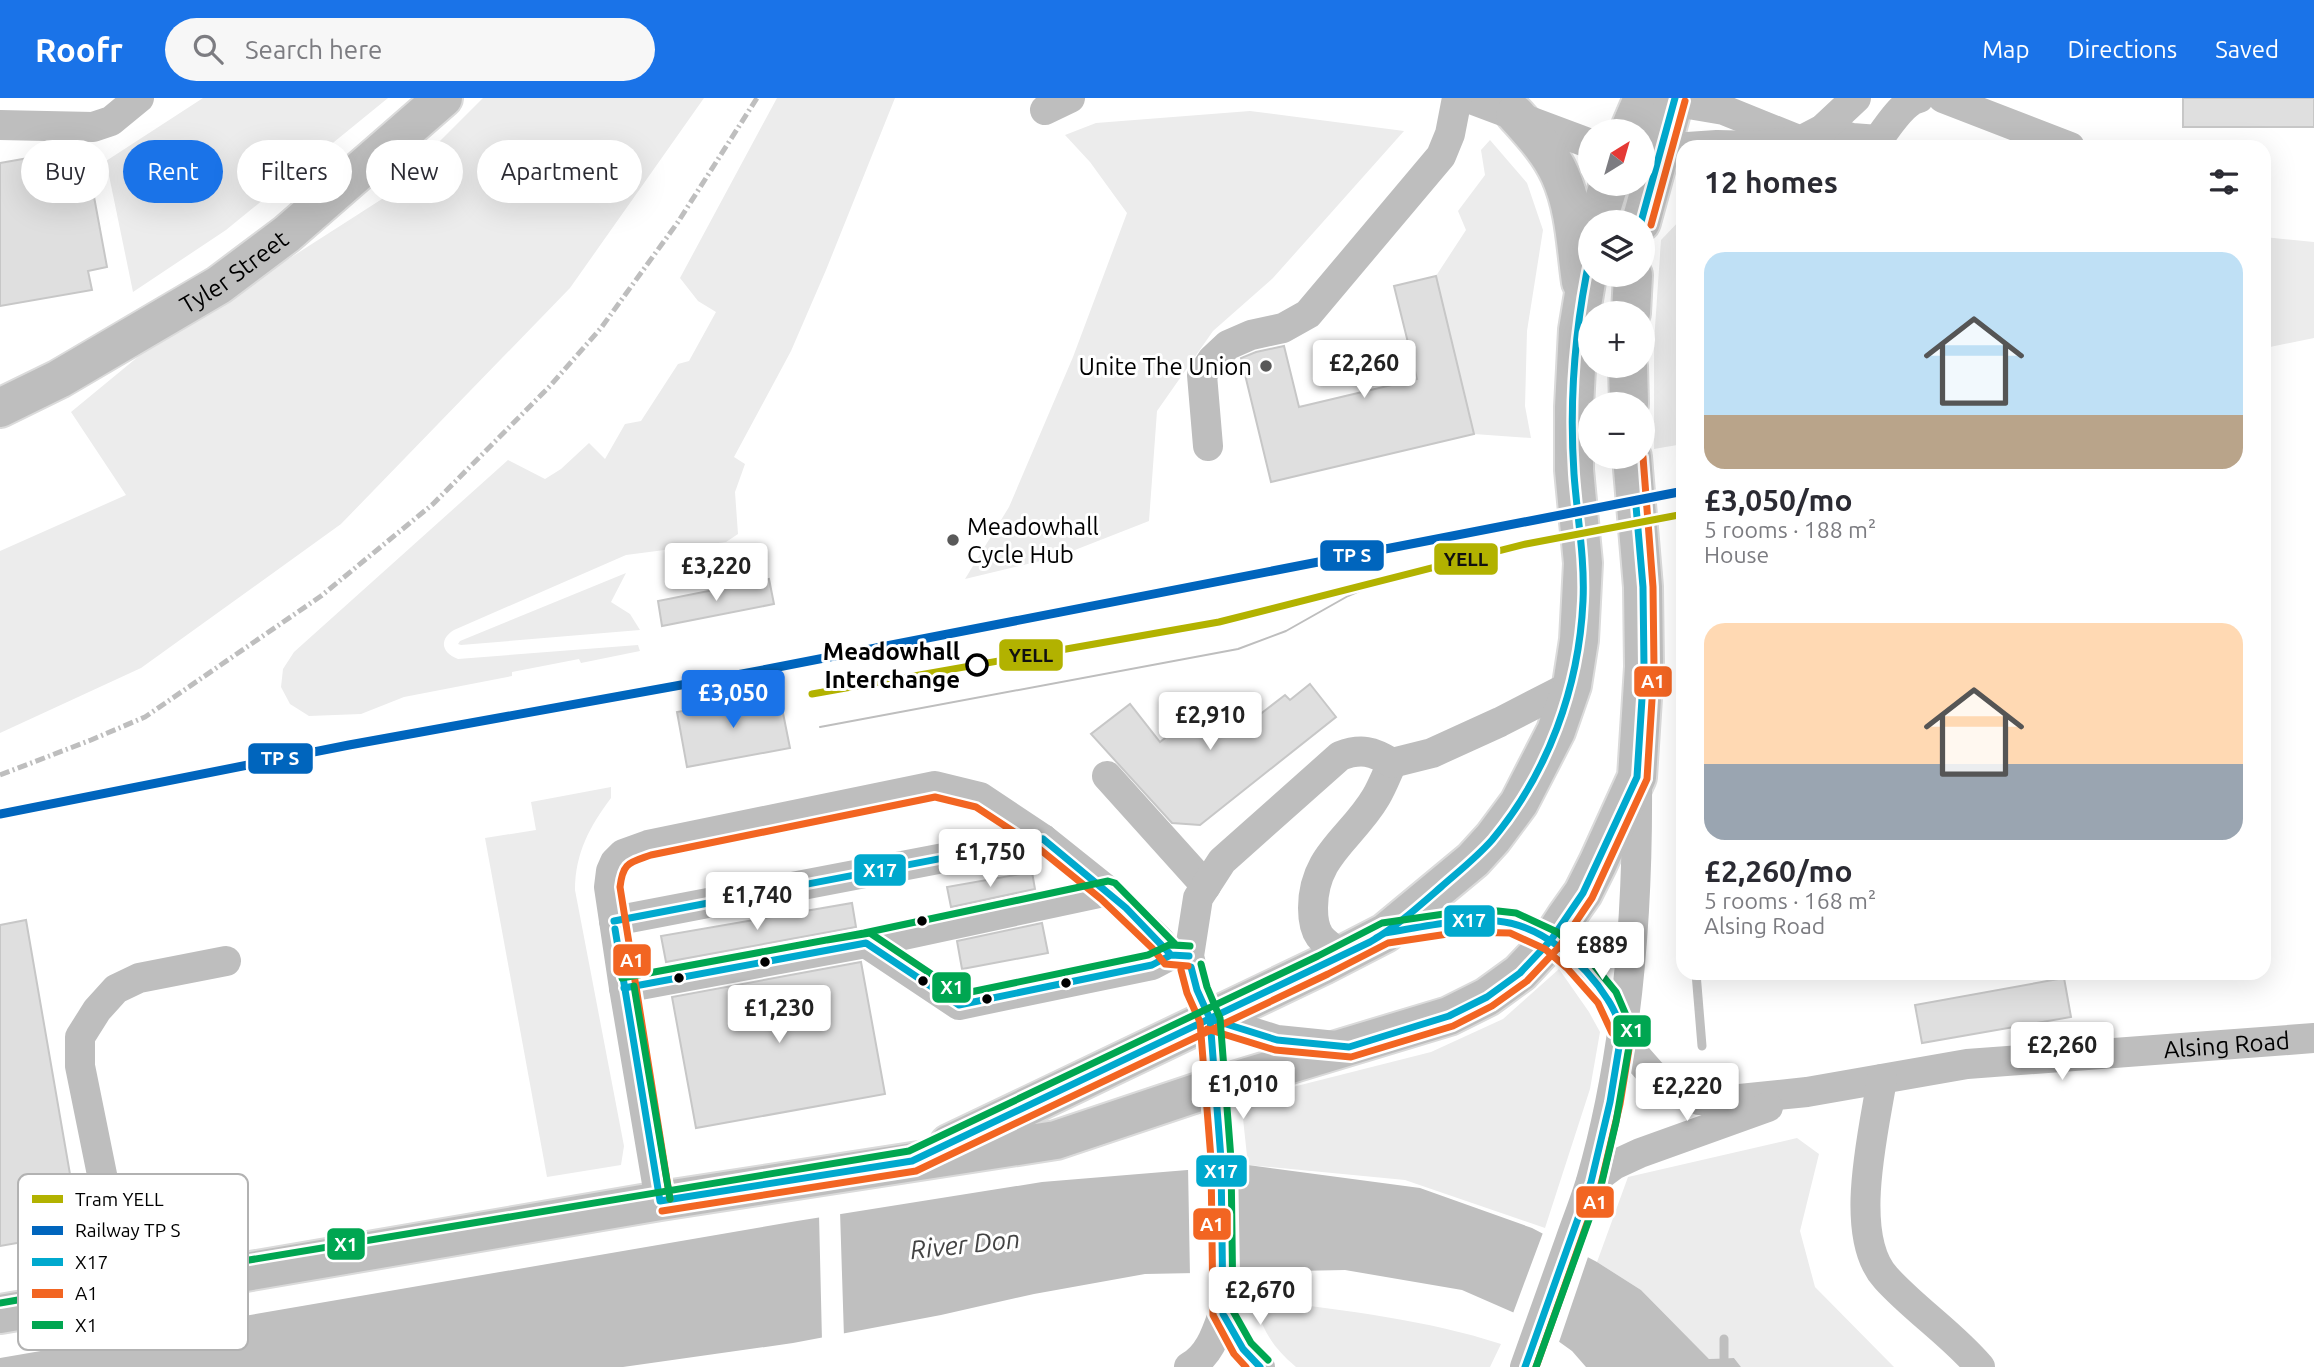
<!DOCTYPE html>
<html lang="en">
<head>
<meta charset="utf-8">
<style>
  body { margin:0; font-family:Ubuntu,sans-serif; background:#f7f7f7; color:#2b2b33; height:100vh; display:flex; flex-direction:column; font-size:26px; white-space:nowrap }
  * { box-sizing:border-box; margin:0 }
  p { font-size:23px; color:#7c7c81 }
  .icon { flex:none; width:38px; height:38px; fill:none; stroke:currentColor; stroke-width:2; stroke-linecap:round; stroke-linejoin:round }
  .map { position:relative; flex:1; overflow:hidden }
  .side { position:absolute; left:1676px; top:42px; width:595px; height:840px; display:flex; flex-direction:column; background:#fff; border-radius:21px; box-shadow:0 7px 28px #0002 }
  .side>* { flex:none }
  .guide { position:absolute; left:21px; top:42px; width:665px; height:63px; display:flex; gap:14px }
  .needle { width:46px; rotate:37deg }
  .tools { position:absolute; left:1578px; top:21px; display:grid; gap:14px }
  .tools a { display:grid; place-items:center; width:77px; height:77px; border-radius:50%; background:#fff; box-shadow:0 7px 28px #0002; font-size:35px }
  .price { position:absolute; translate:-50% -60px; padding:0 16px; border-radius:7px; background:#fff; color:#222; font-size:23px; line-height:46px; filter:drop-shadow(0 2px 4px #0008) }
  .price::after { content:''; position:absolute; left:50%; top:42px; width:21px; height:16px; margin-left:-10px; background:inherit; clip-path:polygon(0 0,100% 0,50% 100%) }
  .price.selected { background:#1a73e8; color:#fff }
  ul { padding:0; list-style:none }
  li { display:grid; align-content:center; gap:14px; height:371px; padding:0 28px }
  li span { display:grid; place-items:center; height:217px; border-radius:21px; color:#555 }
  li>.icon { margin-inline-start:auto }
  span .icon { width:126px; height:126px; fill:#fffc; stroke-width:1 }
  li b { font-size:30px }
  h2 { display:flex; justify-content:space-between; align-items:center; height:84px; padding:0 28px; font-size:30px }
  .tag { padding:0 24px; border-radius:32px; background:#fff; box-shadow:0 7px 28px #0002; font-size:24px; line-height:63px }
  .tag.selected { background:#1a73e8; color:#fff }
  header { display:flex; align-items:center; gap:42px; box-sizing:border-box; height:98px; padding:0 35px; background:#1a73e8; color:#fff }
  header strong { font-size:33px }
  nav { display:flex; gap:38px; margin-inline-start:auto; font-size:24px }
  .search { width:490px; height:63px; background:#f7f7f7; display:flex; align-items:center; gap:18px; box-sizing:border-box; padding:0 24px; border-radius:38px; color:#7c7c81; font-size:26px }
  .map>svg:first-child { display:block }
  .green { fill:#ececec }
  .water { fill:#bfbfbf }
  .pier { fill:#fff }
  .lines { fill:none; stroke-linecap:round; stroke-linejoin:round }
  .stream { stroke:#bfbfbf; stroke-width:9 }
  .building { fill:#dfdfdf; stroke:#c7c7c7; stroke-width:2 }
  .major-casing { stroke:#dbdbdb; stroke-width:42 }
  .minor { stroke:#bebebe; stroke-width:30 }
  .major { stroke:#bebebe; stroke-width:38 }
  .tram { stroke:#bebebe; stroke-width:2 }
  .rail { stroke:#bebebe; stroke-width:5; stroke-dasharray:10 3.5 2 3.5; stroke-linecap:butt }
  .bus-1-casing { stroke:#fff; stroke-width:12 }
  .bus-2-casing { stroke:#fff; stroke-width:12 }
  .bus-3-casing { stroke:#fff; stroke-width:12 }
  .bus-1 { stroke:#00a9ce; stroke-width:7 }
  .bus-2 { stroke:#f26522; stroke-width:7 }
  .bus-3 { stroke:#00a651; stroke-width:7 }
  .rail-1-casing { stroke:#fff; stroke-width:14 }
  .rail-1 { stroke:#0065bd; stroke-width:9 }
  .tram-1-casing { stroke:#fff; stroke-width:12 }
  .tram-1 { stroke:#b2b200; stroke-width:7 }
  .poi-dot { fill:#595959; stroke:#fff; stroke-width:2.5 }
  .stop-dot { fill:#fff; stroke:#000; stroke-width:3.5 }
  .bus-dot { fill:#000; stroke:#fff; stroke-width:2.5 }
  .labels { text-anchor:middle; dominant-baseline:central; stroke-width:6; stroke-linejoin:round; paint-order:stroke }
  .street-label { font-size:24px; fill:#000; stroke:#fff }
  .poi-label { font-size:24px; fill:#000; stroke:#fff; text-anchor:end }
  .stop-label { font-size:24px; font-weight:bold; fill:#000; stroke:#fff; text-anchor:end }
  .water-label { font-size:26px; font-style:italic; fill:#444; stroke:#fff }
  .key { fill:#fff; stroke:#b2b2b2; stroke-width:2 }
  .key-label { font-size:19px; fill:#000 }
  .line-badge { stroke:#fff; stroke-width:2.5 }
  .badge-label { font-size:19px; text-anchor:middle; font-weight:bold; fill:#fff }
  .pale-badge-label { font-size:19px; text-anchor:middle; font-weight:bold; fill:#111 }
</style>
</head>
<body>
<header>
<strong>Roofr</strong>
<div class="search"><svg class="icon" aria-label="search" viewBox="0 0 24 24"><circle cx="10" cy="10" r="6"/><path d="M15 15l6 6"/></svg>Search here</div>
<nav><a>Map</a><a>Directions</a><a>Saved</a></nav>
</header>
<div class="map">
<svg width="2314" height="1269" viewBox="0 0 2314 1269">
  <rect width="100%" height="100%" fill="#fff"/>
  <!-- green -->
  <path class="green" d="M203,0H388L226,132L133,194L106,63Z
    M483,0H704L570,190L341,426L141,570L0,635V453L126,397L71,314L145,253L382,101Z
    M777,0H895L826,172L791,253L734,359L745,366L735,394L738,436L726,444L626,457L454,532C439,541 441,555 458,561L638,547L640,553L581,565L579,561L512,574V578L404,599L361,616L309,618L290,606L281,589L283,571L294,554L508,362L545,381L561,371L589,345L605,361L625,326L641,323L678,266L689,263L716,214L698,203L680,180Z
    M1250,13L1404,33L1273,180L1213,233L1157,313L1149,423L1057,459L965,481L1009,409L1073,259L1127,115L1090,64L1065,37L1096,25Z
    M1490,42L1527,85L1543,132L1527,233L1525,308L1531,340L1474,336L1436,178L1466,132L1458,113L1485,77L1481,52Z
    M1683,119V346L1654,351V244L1661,142Z
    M2264,139L2314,144V240L2265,250Z
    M626,475L611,504L630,516L640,532L461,547L458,546L460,543Z
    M611,689V700C590,728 575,755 575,792L624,1048L621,1067L547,1079L485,740L536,732L531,704Z
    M1559,871L1589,914L1600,934L1590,991L1545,1130L1405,1082L1248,1067L1241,1002L1431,954L1503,921Z
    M1797,1040L1819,1056L1800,1133L1815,1189L1894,1269H1741L1734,1260L1709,1261L1641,1192L1597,1164L1628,1079Z
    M1252,1200C1336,1212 1421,1220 1501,1246L1490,1269H1296C1269,1246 1264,1232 1252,1200Z"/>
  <!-- water -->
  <path class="water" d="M1248,1067L1420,1090L1532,1130L1597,1164L1641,1192L1709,1261L1734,1260L1741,1269H1586L1572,1253L1526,1220L1462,1192L1345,1172L1145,1176L1034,1196L941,1217L793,1245L623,1269H0V1260L797,1123L1042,1084Z"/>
  <!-- pier -->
  <path class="pier" d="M1238,1064L1240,1176L1190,1178L1188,1068Z
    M840,1113L844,1239L822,1243L819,1116Z
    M1544,1132L1589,1156L1558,1247L1524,1223L1512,1218Z"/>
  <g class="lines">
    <!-- stream -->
    <path class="stream" d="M1696,875L1702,948
      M1724,1269V1241"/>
  </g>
  <!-- building -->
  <path class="building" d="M2183,0H2314V29H2183Z
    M85,50L107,169L88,173L92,192L0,208V65Z
    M1436,178L1474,336L1271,384L1241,260L1256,254L1284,248L1299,309L1417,281L1394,188Z
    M769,481L774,506L662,528L658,503Z
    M1310,586L1336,619L1200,727L1172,725L1091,636L1130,606L1160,644L1219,597L1245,628L1285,597L1290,602Z
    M779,595L790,650L687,669L677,614Z
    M1032,774L1035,791L951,809L947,789Z
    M852,805L856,829L666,864L661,838Z
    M26,822L80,1134L0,1148V827Z
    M1042,825L1048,855L962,871L957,843Z
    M861,864L885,996L696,1030L672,899Z
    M2064,880L2071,919L1922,945L1915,907Z"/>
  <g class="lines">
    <defs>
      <g id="major">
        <path d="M1515,16C1532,35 1550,54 1560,77C1575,110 1576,149 1581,184"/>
        <path d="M1629,33L1643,0"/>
        <path d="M1597,124L1609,86"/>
        <path d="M1641,124L1675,0"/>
        <path d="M1631,215L1633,177"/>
        <path d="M1628,268L1629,306"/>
        <path id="s2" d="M0,310L59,281L219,187L287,136L443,0"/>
        <path d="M949,1046L1323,867L1385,835L1473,762L1493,740L1519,705L1556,633L1572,587L1579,542L1583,465L1574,372V309L1578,232L1591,153"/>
        <path d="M0,1216L660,1103L1056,1042L1214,989L1449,918L1487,899L1520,875L1551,842L1566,819L1583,795L1598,765L1637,679L1644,569L1643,489L1632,359"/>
      </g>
    </defs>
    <!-- major casing -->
    <use href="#major" class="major-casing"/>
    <!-- minor -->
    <g class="minor">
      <path d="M1468,0L1591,46"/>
      <path d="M1653,0L1724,12L1796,41"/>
      <path d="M1943,0L2070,49"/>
      <path d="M1045,12L1070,0"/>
      <path d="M0,27L93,29L111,23L139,0"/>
      <path d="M1823,31L1852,40L1878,42C1887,29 1904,3 1919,0"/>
      <path d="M1643,52L1717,47L1756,48L1800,43L1823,31L1856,0"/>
      <path d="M1208,348L1202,277L1212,262L1228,247L1251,237L1283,230L1308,216L1441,58L1450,36L1457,0"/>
      <path d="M1107,678L1206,788"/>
      <path d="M614,823L1043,741"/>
      <path id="s1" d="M1385,835L1460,824L1497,823L1513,825L1551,842L1585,873L1607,899L1636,958L1651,975L1671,991L1699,1002L1720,1003L1807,994L1967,966L2314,940"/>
      <path d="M866,845L959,907L1152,867L1171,857L1189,858"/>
      <path d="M1343,857C1321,843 1313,837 1313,810C1313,757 1352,740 1376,699C1382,689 1387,676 1392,665"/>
      <path d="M624,890L866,845L1108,793"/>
      <path d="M1210,921L1277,942L1336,948"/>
      <path d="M1882,981C1874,1033 1847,1138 1886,1180C1915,1212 1952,1236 1980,1269"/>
      <path d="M1591,1084L1614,1067L1640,1055L1768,1009"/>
      <path d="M660,1103L624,890L609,789L611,773L615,764L623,756L648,747L935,688L980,699L1043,741L1108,793L1160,843L1171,857"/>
      <path d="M148,1191L143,1171L110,1116L80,968V939L97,912L116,891L139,880L226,863"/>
      <path d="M1189,1269C1209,1258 1216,1236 1223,1216"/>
      <path d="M1260,1269L1243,1251L1223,1216L1221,1061L1210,921L1197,892L1189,858L1198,800L1222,763L1340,658C1361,650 1373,653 1392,665L1432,655L1500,624L1572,587"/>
      <path d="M1525,1269C1540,1227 1555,1185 1570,1143C1577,1123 1585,1103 1591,1083C1628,955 1638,818 1637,686"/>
    </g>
    <!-- major -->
    <use href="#major" class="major"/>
    <!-- tram -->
    <path class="tram" d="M820,629L1238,551L1286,533L1348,498L1378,485"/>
    <!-- rail -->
    <path class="rail" d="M0,677L91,642L145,619L321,498L433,406L550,288L601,230L678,124L757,0"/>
    <defs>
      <path id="bus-1" d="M1641,124L1675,0
        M1043,741L1126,810L1171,857L1189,858
        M614,823L1043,741
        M615,831L660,1103
        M1376,840L1385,835C1422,829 1460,820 1497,823C1542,827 1585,865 1608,902C1614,911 1618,921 1622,931
        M1191,869L1197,892L1210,921L1221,1061L1223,1216L1243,1251L1260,1269
        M624,890L866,845L959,907L1152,867L1171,857L1189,858
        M1210,921L1277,942L1349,949L1449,918L1487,899L1520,875L1551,842L1583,795L1637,679L1644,569L1643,489L1636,408
        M660,1103L912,1063L1370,844C1396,829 1418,809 1441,789C1458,774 1477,759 1492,742C1548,675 1579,590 1583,503C1585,460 1577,418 1574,376C1569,302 1575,227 1591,154
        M1525,1269L1591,1084L1610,1004L1622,931"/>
      <path id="bus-2" d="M1651,127L1685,3
        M1181,872L1187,895L1200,924L1211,1061L1213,1217L1234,1256L1246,1269
        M1207,931L1275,952L1351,959L1453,928L1492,908L1527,883L1559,849L1592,800L1647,681L1654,570L1653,489L1643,359
        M670,1101L620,789C623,764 629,765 651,757L935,699L976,709L1037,749L1101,801L1152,850L1165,866L1188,868
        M662,1113L916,1073L1328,876L1388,845L1461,834L1510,835L1545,851L1567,870L1598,905L1612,935
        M1536,1269L1601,1086L1620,1006L1632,933"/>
      <path id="bus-3" d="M827,842L870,835L961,896L1148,857L1169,847L1190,848
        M1201,866L1207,889L1220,920L1231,1061L1233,1213L1251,1245L1268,1262
        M622,880L864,835L1108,783L1115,785L1176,847L1190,848
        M634,888L670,1101
        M0,1205L243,1163L909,1053L1318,858L1382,825L1458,814L1498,813L1516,815L1557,834L1592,865L1616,894L1632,931L1616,1024L1601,1088L1536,1269"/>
    </defs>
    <!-- bus-1 casing -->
    <use href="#bus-1" class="bus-1-casing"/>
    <!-- bus-2 casing -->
    <use href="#bus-2" class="bus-2-casing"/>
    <!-- bus-3 casing -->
    <use href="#bus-3" class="bus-3-casing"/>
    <!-- bus-1 -->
    <use href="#bus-1" class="bus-1"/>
    <!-- bus-2 -->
    <use href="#bus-2" class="bus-2"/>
    <!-- bus-3 -->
    <use href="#bus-3" class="bus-3"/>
    <defs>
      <path id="rail-1" d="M0,716L349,647L742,576L1684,393"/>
    </defs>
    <!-- rail-1 casing -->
    <use href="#rail-1" class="rail-1-casing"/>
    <!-- rail-1 -->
    <use href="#rail-1" class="rail-1"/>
    <defs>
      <path id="tram-1" d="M812,596L1219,524L1526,446L1684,416"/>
    </defs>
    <!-- tram-1 casing -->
    <use href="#tram-1" class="tram-1-casing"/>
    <!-- tram-1 -->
    <use href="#tram-1" class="tram-1"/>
  </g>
  <!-- markers -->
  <g class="poi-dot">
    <circle cx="1266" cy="268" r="7"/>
    <circle cx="953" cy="442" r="7"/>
  </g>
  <circle class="stop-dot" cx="977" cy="567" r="10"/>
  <g class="bus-dot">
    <circle cx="922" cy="823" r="6"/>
    <circle cx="765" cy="864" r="6"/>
    <circle cx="679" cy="880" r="6"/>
    <circle cx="923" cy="883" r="6"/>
    <circle cx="1066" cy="885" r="6"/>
    <circle cx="987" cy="901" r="6"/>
  </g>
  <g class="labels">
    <!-- street labels -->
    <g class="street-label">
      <text stroke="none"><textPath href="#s2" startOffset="271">Tyler Street</textPath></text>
      <text stroke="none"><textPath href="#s1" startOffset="926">Alsing Road</textPath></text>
    </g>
    <!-- poi labels -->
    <g class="poi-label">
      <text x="1252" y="268">Unite The Union</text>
      <text x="967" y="428" text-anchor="start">Meadowhall<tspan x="967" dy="28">Cycle Hub</tspan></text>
    </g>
    <!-- stop labels -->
    <g class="stop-label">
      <text x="960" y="553">Meadowhall<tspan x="960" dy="28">Interchange</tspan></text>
    </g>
    <!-- water labels -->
    <g class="water-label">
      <text transform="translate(965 1146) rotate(-6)">River Don</text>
    </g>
  </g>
  <!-- legend -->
  <rect x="18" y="1076" width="230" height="176" rx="10" class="key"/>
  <rect x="32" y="1097" width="31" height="8" fill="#b2b200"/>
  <rect x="32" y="1128" width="31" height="9" fill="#0065bd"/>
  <rect x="32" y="1160" width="31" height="8" fill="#00a9ce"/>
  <rect x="32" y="1191" width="31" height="9" fill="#f26522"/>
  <rect x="32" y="1223" width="31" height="8" fill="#00a651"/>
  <g class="key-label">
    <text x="75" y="1108">Tram YELL</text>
    <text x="75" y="1139">Railway TP S</text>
    <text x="75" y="1171">X17</text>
    <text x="75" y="1202">A1</text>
    <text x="75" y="1234">X1</text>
  </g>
  <g class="line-badge">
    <rect x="1319" y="441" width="66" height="33" rx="7" fill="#0065bd"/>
    <rect x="1433" y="444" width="66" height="34" rx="7" fill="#b2b200"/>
    <rect x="998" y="540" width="66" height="34" rx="7" fill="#b2b200"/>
    <rect x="1633" y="567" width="40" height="33" rx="7" fill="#f26522"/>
    <rect x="247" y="644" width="67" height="33" rx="7" fill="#0065bd"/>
    <rect x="853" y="755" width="54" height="34" rx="7" fill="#00a9ce"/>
    <rect x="1443" y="806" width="53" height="34" rx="7" fill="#00a9ce"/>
    <rect x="612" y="845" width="40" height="34" rx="7" fill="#f26522"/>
    <rect x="931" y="873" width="41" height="33" rx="7" fill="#00a651"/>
    <rect x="1612" y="916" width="40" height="34" rx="7" fill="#00a651"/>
    <rect x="1195" y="1056" width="53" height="34" rx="7" fill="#00a9ce"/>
    <rect x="1575" y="1087" width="40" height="34" rx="7" fill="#f26522"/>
    <rect x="1192" y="1109" width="40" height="34" rx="7" fill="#f26522"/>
    <rect x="326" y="1129" width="40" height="34" rx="7" fill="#00a651"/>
  </g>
  <g class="badge-label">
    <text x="1352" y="464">TP S</text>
    <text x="1653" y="590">A1</text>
    <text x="280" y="667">TP S</text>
    <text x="880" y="779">X17</text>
    <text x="1469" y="829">X17</text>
    <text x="632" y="869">A1</text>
    <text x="952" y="896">X1</text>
    <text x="1632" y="939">X1</text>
    <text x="1221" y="1080">X17</text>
    <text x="1595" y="1111">A1</text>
    <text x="1212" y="1133">A1</text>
    <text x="346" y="1153">X1</text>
  </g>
  <g class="pale-badge-label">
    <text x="1466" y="468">YELL</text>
    <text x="1031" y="564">YELL</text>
  </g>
</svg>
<div class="tools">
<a><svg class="needle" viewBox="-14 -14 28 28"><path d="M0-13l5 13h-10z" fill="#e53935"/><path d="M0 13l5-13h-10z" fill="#7c7c81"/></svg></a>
<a><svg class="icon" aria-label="layers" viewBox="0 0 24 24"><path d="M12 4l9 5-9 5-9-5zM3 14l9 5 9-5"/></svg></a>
<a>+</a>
<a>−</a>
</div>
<b class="price" style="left:1364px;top:302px">£2,260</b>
<b class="price" style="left:716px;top:505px">£3,220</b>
<b class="price selected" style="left:733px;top:632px">£3,050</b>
<b class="price" style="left:1210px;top:654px">£2,910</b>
<b class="price" style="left:990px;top:791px">£1,750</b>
<b class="price" style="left:757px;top:834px">£1,740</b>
<b class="price" style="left:1602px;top:884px">£889</b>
<b class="price" style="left:779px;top:947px">£1,230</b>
<b class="price" style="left:2062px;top:984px">£2,260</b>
<b class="price" style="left:1243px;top:1023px">£1,010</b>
<b class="price" style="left:1687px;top:1025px">£2,220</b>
<b class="price" style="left:1260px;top:1229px">£2,670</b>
<div class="guide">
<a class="tag">Buy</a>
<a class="tag selected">Rent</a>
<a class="tag">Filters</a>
<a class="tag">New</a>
<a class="tag">Apartment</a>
</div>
<section class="side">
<h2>12 homes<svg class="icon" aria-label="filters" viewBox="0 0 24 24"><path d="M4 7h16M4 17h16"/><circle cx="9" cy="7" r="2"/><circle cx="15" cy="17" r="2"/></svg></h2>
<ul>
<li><span style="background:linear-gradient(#bfe0f5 75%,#b9a48a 0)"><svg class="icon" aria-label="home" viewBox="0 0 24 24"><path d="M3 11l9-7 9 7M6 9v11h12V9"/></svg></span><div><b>£3,050/mo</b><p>5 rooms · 188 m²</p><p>House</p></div></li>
<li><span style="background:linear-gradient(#ffd9b3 65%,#9aa5b1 0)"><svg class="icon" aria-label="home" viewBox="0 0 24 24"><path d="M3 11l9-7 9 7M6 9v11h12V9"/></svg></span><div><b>£2,260/mo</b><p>5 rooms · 168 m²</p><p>Alsing Road</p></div></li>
</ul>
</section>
</div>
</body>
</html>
